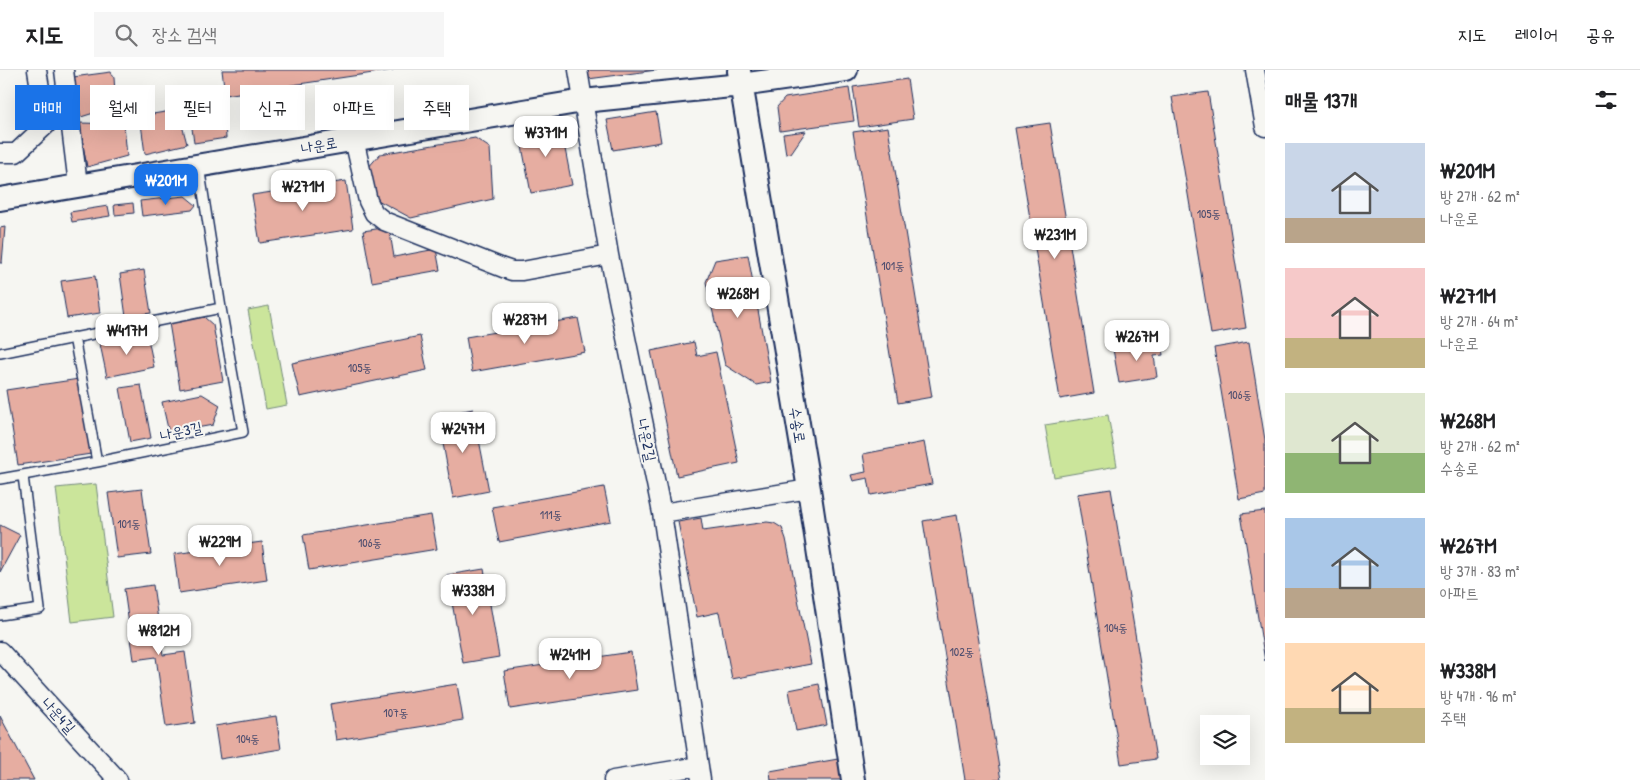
<!DOCTYPE html>
<html lang="ko">
<head>
<meta charset="utf-8">
<style>
  body { margin:0; font-family:"Patrick Hand","Poor Story",sans-serif; background:#f6f6f6; color:#202124; height:100vh; display:flex; flex-direction:column; font-size:19px; white-space:nowrap }
  * { box-sizing:border-box; margin:0 }
  p { font-size:16px; color:#757577 }
  .icon { flex:none; width:28px; height:28px; fill:none; stroke:currentColor; stroke-width:2; stroke-linecap:round; stroke-linejoin:round }
  .map { position:relative; flex:1; overflow:hidden }
  .panel { display:flex; flex-direction:column; background:#fff; width:375px }
  .panel>* { flex:none }
  .top-card { position:absolute; left:15px; top:15px; width:475px; height:45px; display:flex; gap:10px }
  .controls { position:absolute; left:1200px; top:645px; display:grid; gap:10px }
  .controls a { display:grid; place-items:center; width:50px; height:50px; border-radius:0px; background:#fff; box-shadow:0 5px 20px #0002; font-size:25px }
  .price { position:absolute; translate:-50% -42px; padding:0 11px; border-radius:10px; background:#fff; color:#222; font-size:16px; line-height:32px; filter:drop-shadow(0 1px 2px #0008) }
  .price::after { content:''; position:absolute; left:50%; top:30px; width:15px; height:11px; margin-left:-8px; background:inherit; clip-path:polygon(0 0,100% 0,50% 100%) }
  .price.active { background:#1a73e8; color:#fff }
  ul { padding:0; list-style:none }
  li { display:flex; align-items:center; gap:15px; height:125px; padding:0 20px }
  li span { display:grid; place-items:center; flex:none; width:140px; height:100px; border-radius:0px; color:#555 }
  li>.icon { margin-inline-start:auto }
  span .icon { width:60px; height:60px; fill:#fffc; stroke-width:1 }
  li b { font-size:21px }
  h2 { display:flex; justify-content:space-between; align-items:center; height:60px; padding:0 20px; font-size:21px }
  .pill { padding:0 18px; border-radius:0px; background:#fff; box-shadow:0 5px 20px #0002; font-size:18px; line-height:45px }
  .pill.active { background:#1a73e8; color:#fff }
  header { display:flex; align-items:center; gap:30px; box-sizing:border-box; height:70px; padding:0 25px; background:#fff; border-bottom:1px solid #e0e0e0 }
  header strong { font-size:24px }
  nav { display:flex; gap:28px; margin-inline-start:auto; font-size:18px }
  .search { width:350px; height:45px; background:#f6f6f6; display:flex; align-items:center; gap:12px; box-sizing:border-box; padding:0 18px; border-radius:0px; color:#757577; font-size:19px }
  main { display:flex; flex:1; min-height:0 }
  .map>svg:first-child { display:block }
  .green { fill:#cbe59b; stroke:#738a7c }
  .building { fill:#e6ada1; stroke:#1b2f5e }
  .lines { fill:none; stroke-linecap:round; stroke-linejoin:round }
  .service-casing { stroke:#1b2f5e; stroke-width:12 }
  .minor-casing { stroke:#1b2f5e; stroke-width:21 }
  .tertiary-casing { stroke:#1b2f5e; stroke-width:26 }
  .service { stroke:#f6f6f2; stroke-width:9 }
  .minor { stroke:#f6f6f2; stroke-width:18 }
  .tertiary { stroke:#f6f6f2; stroke-width:22 }
  .labels { text-anchor:middle; dominant-baseline:central; stroke-width:4; stroke-linejoin:round; paint-order:stroke }
  .number-label { font-size:12px; fill:#4e4e6f }
  .street-label { font-size:15px; fill:#1b2f5e; stroke:#f6f6f2 }
</style>
</head>
<body>
<header>
<strong>지도</strong>
<div class="search"><svg class="icon" aria-label="search" viewBox="0 0 24 24"><circle cx="10" cy="10" r="6"/><path d="M15 15l6 6"/></svg>장소 검색</div>
<nav><a>지도</a><a>레이어</a><a>공유</a></nav>
</header>
<main>
<div class="map">
<svg width="1265" height="710" viewBox="0 0 1265 710">
  <rect width="100%" height="100%" fill="#f6f6f2"/>
  <filter id="ink" filterUnits="userSpaceOnUse"><feTurbulence type="fractalNoise" baseFrequency=".02" numOctaves="2"/><feDisplacementMap in="SourceGraphic" scale="10" xChannelSelector="R" yChannelSelector="G"/><feConvolveMatrix kernelMatrix="1 2 1 2 8 2 1 2 1" color-interpolation-filters="sRGB"/></filter>
  <g filter="url(#ink)">
    <!-- green -->
    <path class="green" d="M269,236L287,335L266,339L248,240Z
      M1108,345L1117,396L1054,407L1045,355Z
      M96,414L113,547L72,552L56,418Z"/>
    <!-- building -->
    <path class="building" d="M222,0H393L225,25Z
      M587,0H657L588,9Z
      M111,2L114,8L116,36L81,47L73,7Z
      M907,9L913,49L859,57L853,17Z
      M849,18L854,51L780,61L777,37L785,28Z
      M1208,22L1246,258L1211,264L1172,27Z
      M224,38L226,68L194,73L190,43Z
      M178,40L187,74L145,84L140,46Z
      M656,42L661,72L613,80L607,50Z
      M79,53L124,54L127,86L87,97Z
      M560,53L572,115L531,123L519,61Z
      M1050,53L1094,323L1060,329L1015,58Z
      M888,57L932,327L898,333L853,62Z
      M806,61L791,83L786,84L783,64Z
      M475,68L490,78L493,129L411,148L374,128L367,99L380,84Z
      M346,111L353,159L260,173L252,125Z
      M185,126L196,135L192,140L142,146L140,131Z
      M133,133L134,143L115,145L114,135Z
      M108,136L110,146L72,152L70,142Z
      M5,157L2,193H0V158Z
      M389,157L394,187L436,179L440,200L372,212L363,161Z
      M748,185L771,312L756,315L725,295L706,212L715,190Z
      M144,200L151,243L126,247L120,204Z
      M95,206L100,243L67,248L61,211Z
      M204,247L213,255L223,311L180,319L169,253Z
      M578,248L585,282L472,302L466,267Z
      M147,264L154,297L107,307L100,274Z
      M420,266L427,300L300,327L292,293Z
      M694,272L697,286L716,282L739,393L677,406L651,281Z
      M1161,272L1163,285L1154,286L1157,307L1119,313L1113,279Z
      M1249,272L1265,370V424L1239,429L1214,278Z
      M79,309L91,384L18,395L6,320Z
      M141,315L151,368L130,372L120,318Z
      M202,324L220,335L213,355L169,363L162,332Z
      M473,339L489,421L453,428L438,346Z
      M924,372L932,414L871,425L868,408L853,411L851,405L866,402L863,384Z
      M604,417L611,451L499,472L492,437Z
      M142,419L151,484L117,488L108,423Z
      M1111,419L1156,689L1121,694L1077,424Z
      M1265,441V591L1241,444Z
      M431,445L437,479L309,500L303,465Z
      M957,445L1001,710H965L923,451Z
      M701,448L703,461L767,452L774,453L782,458L786,469L811,594L732,609L719,542L697,547L678,452Z
      M0,455L20,465L0,502Z
      M262,472L267,510L179,523L174,484Z
      M484,499L499,587L463,593L447,505Z
      M153,515L163,585L185,582L195,653L166,657L156,587L134,590L124,519Z
      M631,582L637,620L510,639L504,601Z
      M457,614L463,650L336,670L330,634Z
      M819,614L827,655L796,661L789,620Z
      M0,646L34,710H0Z
      M276,646L281,679L220,689L215,656Z
      M838,689L842,710H771L770,701Z"/>
    <g class="lines">
      <defs>
        <path id="service" d="M74,267L97,392
          M0,283L221,238
          M0,409L97,392L243,362L221,238L199,96
          M0,545L40,539L23,406"/>
        <path id="minor" d="M64,0L78,115
          M578,0L609,185L662,443L701,710
          M1255,0L1265,57
          M354,69L368,131L374,143L384,151L503,198L512,201H522L609,185
          M0,83H16L46,55L37,0
          M662,443L809,419
          M0,581L118,710
          M613,710L699,696"/>
        <path id="tertiary" d="M739,1L809,419L853,710
          M0,129L583,31L741,15L846,0"/>
      </defs>
      <!-- service casing -->
      <use href="#service" class="service-casing"/>
      <!-- minor casing -->
      <use href="#minor" class="minor-casing"/>
      <!-- tertiary casing -->
      <use href="#tertiary" class="tertiary-casing"/>
      <!-- service -->
      <use href="#service" class="service"/>
      <!-- minor -->
      <use href="#minor" class="minor"/>
      <!-- tertiary -->
      <use href="#tertiary" class="tertiary"/>
    </g>
  </g>
  <g class="labels">
    <!-- number labels -->
    <g class="number-label">
      <text x="1209" y="143">105동</text>
      <text x="893" y="195">101동</text>
      <text x="360" y="297">105동</text>
      <text x="1240" y="324">106동</text>
      <text x="551" y="444">111동</text>
      <text x="129" y="453">101동</text>
      <text x="370" y="472">106동</text>
      <text x="1116" y="557">104동</text>
      <text x="962" y="581">102동</text>
      <text x="396" y="642">107동</text>
      <text x="248" y="668">104동</text>
    </g>
    <!-- street labels -->
    <g class="street-label">
      <text transform="translate(319 75) rotate(-10)">나운로</text>
      <text transform="translate(798 355) rotate(81)">수송로</text>
      <text transform="translate(181 361) rotate(-12)">나운3길</text>
      <text transform="translate(647 370) rotate(78)">나운2길</text>
      <text transform="translate(59 645) rotate(48)">나운4길</text>
    </g>
  </g>
</svg>
<div class="controls">
<a><svg class="icon" aria-label="layers" viewBox="0 0 24 24"><path d="M12 4l9 5-9 5-9-5zM3 14l9 5 9-5"/></svg></a>
</div>
<b class="price" style="left:546px;top:88px">₩371M</b>
<b class="price active" style="left:166px;top:136px">₩201M</b>
<b class="price" style="left:303px;top:142px">₩271M</b>
<b class="price" style="left:1055px;top:190px">₩231M</b>
<b class="price" style="left:738px;top:249px">₩268M</b>
<b class="price" style="left:525px;top:275px">₩287M</b>
<b class="price" style="left:127px;top:286px">₩417M</b>
<b class="price" style="left:1137px;top:292px">₩267M</b>
<b class="price" style="left:463px;top:384px">₩247M</b>
<b class="price" style="left:220px;top:497px">₩229M</b>
<b class="price" style="left:473px;top:546px">₩338M</b>
<b class="price" style="left:159px;top:586px">₩812M</b>
<b class="price" style="left:570px;top:610px">₩241M</b>
<div class="top-card">
<a class="pill active">매매</a>
<a class="pill">월세</a>
<a class="pill">필터</a>
<a class="pill">신규</a>
<a class="pill">아파트</a>
<a class="pill">주택</a>
</div>
</div>
<section class="panel">
<h2>매물 13개<svg class="icon" aria-label="filters" viewBox="0 0 24 24"><path d="M4 7h16M4 17h16"/><circle cx="9" cy="7" r="2"/><circle cx="15" cy="17" r="2"/></svg></h2>
<ul>
<li><span style="background:linear-gradient(#c9d6e8 75%,#b9a48a 0)"><svg class="icon" aria-label="home" viewBox="0 0 24 24"><path d="M3 11l9-7 9 7M6 9v11h12V9"/></svg></span><div><b>₩201M</b><p>방 2개 · 62 m²</p><p>나운로</p></div></li>
<li><span style="background:linear-gradient(#f6c9c9 70%,#c2b280 0)"><svg class="icon" aria-label="home" viewBox="0 0 24 24"><path d="M3 11l9-7 9 7M6 9v11h12V9"/></svg></span><div><b>₩271M</b><p>방 2개 · 64 m²</p><p>나운로</p></div></li>
<li><span style="background:linear-gradient(#dfe7d0 60%,#8fb573 0)"><svg class="icon" aria-label="home" viewBox="0 0 24 24"><path d="M3 11l9-7 9 7M6 9v11h12V9"/></svg></span><div><b>₩268M</b><p>방 2개 · 62 m²</p><p>수송로</p></div></li>
<li><span style="background:linear-gradient(#a9c7e8 70%,#b9a48a 0)"><svg class="icon" aria-label="home" viewBox="0 0 24 24"><path d="M3 11l9-7 9 7M6 9v11h12V9"/></svg></span><div><b>₩267M</b><p>방 3개 · 83 m²</p><p>아파트</p></div></li>
<li><span style="background:linear-gradient(#ffd9b3 65%,#c2b280 0)"><svg class="icon" aria-label="home" viewBox="0 0 24 24"><path d="M3 11l9-7 9 7M6 9v11h12V9"/></svg></span><div><b>₩338M</b><p>방 4개 · 96 m²</p><p>주택</p></div></li>
</ul>
</section>
</main>
</body>
</html>
